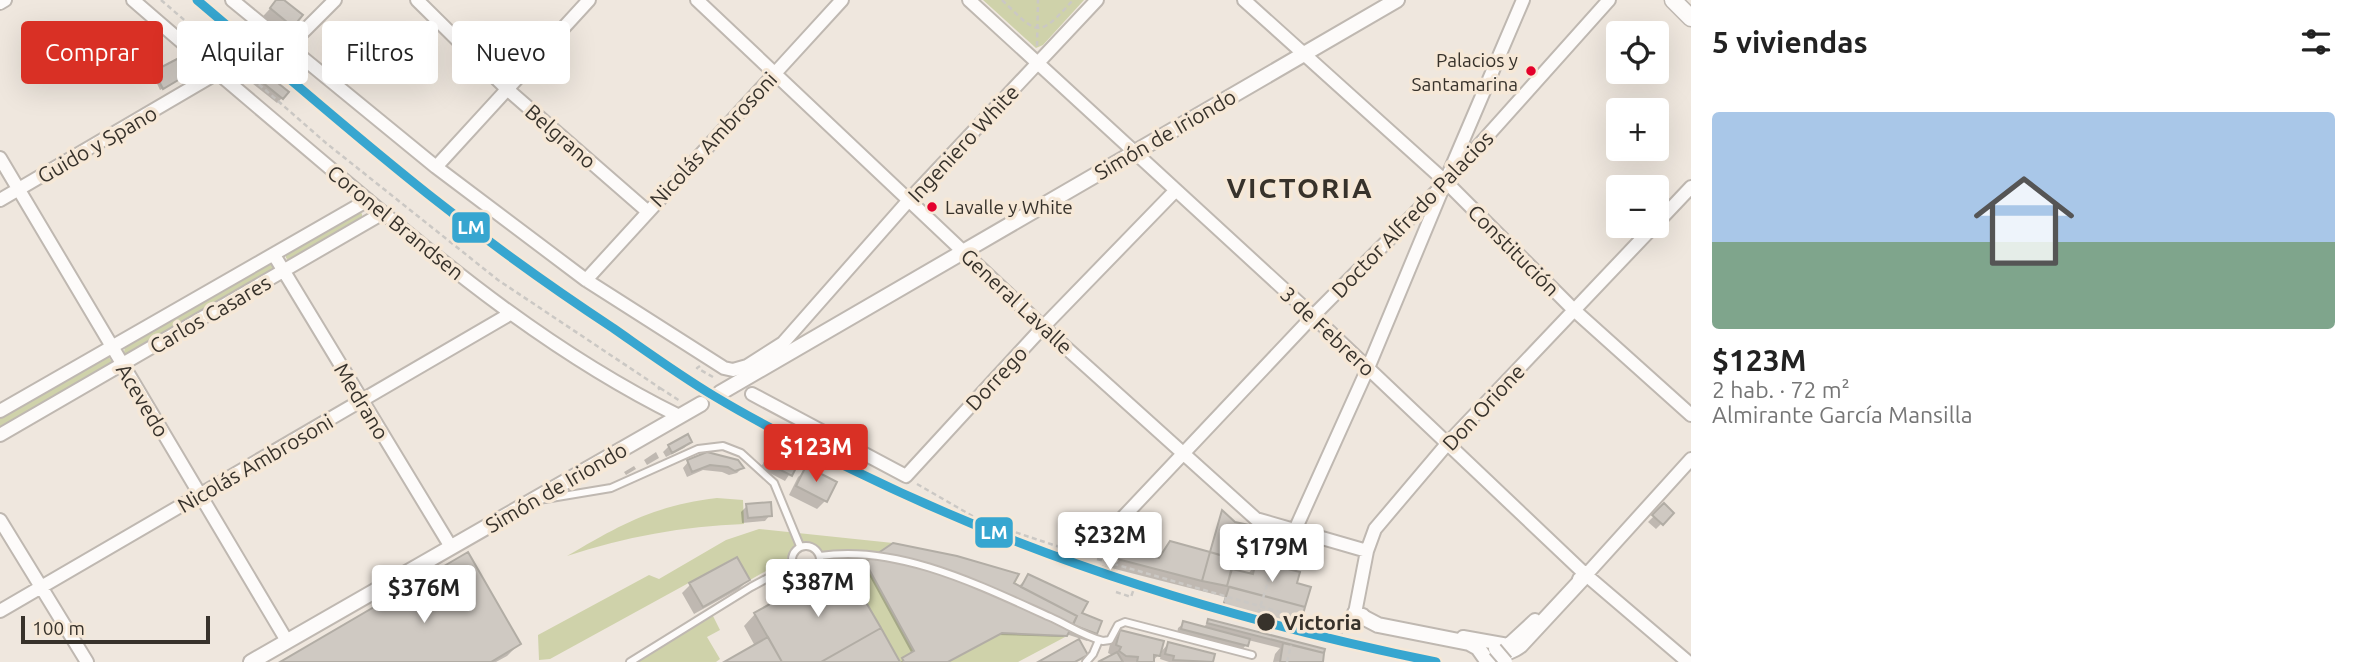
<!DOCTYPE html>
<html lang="es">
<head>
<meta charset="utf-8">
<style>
  body { margin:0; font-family:Ubuntu,sans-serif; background:#f6f6f6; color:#222; height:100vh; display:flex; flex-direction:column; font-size:26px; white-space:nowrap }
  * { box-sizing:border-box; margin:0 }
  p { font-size:23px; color:#767676 }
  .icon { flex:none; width:38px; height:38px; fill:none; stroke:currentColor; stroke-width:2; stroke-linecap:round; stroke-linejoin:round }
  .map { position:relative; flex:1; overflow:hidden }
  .side { display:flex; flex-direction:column; background:#fff; width:665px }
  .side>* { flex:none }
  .banner { position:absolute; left:21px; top:21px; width:665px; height:63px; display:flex; gap:14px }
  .controls { position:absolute; left:1606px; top:21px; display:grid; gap:14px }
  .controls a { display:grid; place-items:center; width:63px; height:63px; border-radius:7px; background:#fff; box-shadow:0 7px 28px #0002; font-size:35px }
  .scale { position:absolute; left:21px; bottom:18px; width:189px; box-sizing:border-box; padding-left:7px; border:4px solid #37322b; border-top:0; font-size:19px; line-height:24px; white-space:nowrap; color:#37322b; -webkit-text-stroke:5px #f6e8d7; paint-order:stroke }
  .price { position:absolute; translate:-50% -60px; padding:0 16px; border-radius:7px; background:#fff; color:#222; font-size:23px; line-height:46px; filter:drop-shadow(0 2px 4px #0008) }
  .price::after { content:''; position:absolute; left:50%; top:42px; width:21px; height:16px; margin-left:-10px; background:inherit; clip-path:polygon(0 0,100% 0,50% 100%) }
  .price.selected { background:#d93025; color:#fff }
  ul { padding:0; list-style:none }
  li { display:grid; align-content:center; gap:14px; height:371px; padding:0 21px }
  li+li { border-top:2px solid #e0e0e0 }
  li span { display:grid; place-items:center; height:217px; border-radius:7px; color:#555 }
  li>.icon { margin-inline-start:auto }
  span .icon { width:126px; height:126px; fill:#fffc; stroke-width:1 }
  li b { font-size:30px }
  h2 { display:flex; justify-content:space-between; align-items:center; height:84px; padding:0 21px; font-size:30px }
  .tag { padding:0 24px; border-radius:7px; background:#fff; box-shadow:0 7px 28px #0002; font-size:24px; line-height:63px }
  .tag.selected { background:#d93025; color:#fff }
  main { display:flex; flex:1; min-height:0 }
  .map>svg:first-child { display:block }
  .green { fill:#cfd2aa }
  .shadow { fill:#0003 }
  .building { fill:#cfc9c2; stroke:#b2ada5; stroke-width:2 }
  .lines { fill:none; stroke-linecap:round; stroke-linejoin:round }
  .service-casing { stroke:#bfb8b1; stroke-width:10 }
  .minor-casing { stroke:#bfb8b1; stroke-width:16 }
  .tertiary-casing { stroke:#bfb8b1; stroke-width:18 }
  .secondary-casing { stroke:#bfb8b1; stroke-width:19 }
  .path { stroke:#cbc8c4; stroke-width:2.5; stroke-dasharray:5 3.5; stroke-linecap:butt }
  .service { stroke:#fdfbfa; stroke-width:6 }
  .minor { stroke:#fdfbfa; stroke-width:12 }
  .tertiary { stroke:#fdfbfa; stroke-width:14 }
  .secondary { stroke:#fdfbfa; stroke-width:16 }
  .minor-bridge-casing { stroke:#bfb8b1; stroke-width:16; stroke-linecap:butt }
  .minor-bridge { stroke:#fdfbfa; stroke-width:12 }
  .rail-1-casing { stroke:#f6e8d7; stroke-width:14 }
  .rail-1 { stroke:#37a6d0; stroke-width:9 }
  .bus-dot { fill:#e4002b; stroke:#f6e8d7; stroke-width:2.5 }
  .stop-dot { fill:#37322b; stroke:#f6e8d7; stroke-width:2.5 }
  .labels { text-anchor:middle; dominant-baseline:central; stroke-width:7; stroke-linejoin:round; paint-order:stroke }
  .bus-label { font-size:19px; fill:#37322b; stroke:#f6e8d7; text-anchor:end }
  .street-label { font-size:21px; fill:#37322b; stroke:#f6e8d7 }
  .stop-label { font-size:21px; font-weight:bold; fill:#37322b; stroke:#f6e8d7; text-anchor:start }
  .district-label { font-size:28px; font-weight:bold; letter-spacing:2px; fill:#37322b; stroke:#f6e8d7 }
  .line-badge { stroke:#f6e8d7; stroke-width:2.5 }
  .badge-label { font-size:19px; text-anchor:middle; font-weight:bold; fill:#fff }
</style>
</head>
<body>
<main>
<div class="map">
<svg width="1691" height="662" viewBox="0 0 1691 662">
  <rect width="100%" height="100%" fill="#efe7de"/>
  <!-- green -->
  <path class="green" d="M983,0H1084L1043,45L1036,48Z
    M360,211L362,214V219L290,261L286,258V252Z
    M270,262L276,269L128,355L124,353L125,345Z
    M108,356L113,363L0,430V417Z
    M717,498L743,500L744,524C683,526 625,537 567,556C622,524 653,506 717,498Z
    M759,529L893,543L957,556L1019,574L1015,584L1077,616L1067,636L1018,662H900L844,563L831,570C827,563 824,554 819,548C807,534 791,546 787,559L750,580L736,557L550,659L539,660L538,635L649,575L659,579L726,540Z
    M711,612L720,630L707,637L720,659L716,662H630Z"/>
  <!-- shadow -->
  <path class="shadow" d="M278,0H281L291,25L274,43L254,26Z
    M229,43L235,49L229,55L223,50Z
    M258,70L282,98L277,103L248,80Z
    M155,73L186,75L160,90L153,75Z
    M690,442L684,448L666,457L663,452L669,446Z
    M773,449L798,461L785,481L760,468Z
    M656,452L659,458L647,465L644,460Z
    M688,462L742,468L737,473L729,475L722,472L703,470L687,477L683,468Z
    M634,466L636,469L626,475L624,472Z
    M807,469L826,500L817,509L789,495L798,477Z
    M747,506L770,515L765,521L742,523L741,512Z
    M1664,506L1672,513L1656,529L1648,522Z
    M1222,512L1244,562L1242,564L1232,561L1230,570L1247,575L1257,563L1295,585L1308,588L1295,631L1221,611L1225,597L1111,568L1127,552L1157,559L1170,543L1209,554Z
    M866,563L1012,584L1018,587L1029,576L1080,614L1096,633L1087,641L1066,634L1063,637L998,635L948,662H900L912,654L864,566Z
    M1101,568L1117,578L1115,580L1098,574Z
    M748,580L739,589L694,614L682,593L690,585Z
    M1183,596L1195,600L1192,603L1180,600Z
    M1203,602L1216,606V608L1214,610L1201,606Z
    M755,614L897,662H728L755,646L744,626Z
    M1209,621L1323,650L1322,661L1273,662L1275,654L1280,648L1248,640L1246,645L1241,651L1177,634L1178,628L1184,623L1203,628Z
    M1120,632L1159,654L1168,644L1213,655L1212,662H1169L1160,659L1162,651L1152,662H1102L1114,656L1108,653L1111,640Z
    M519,644L507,656L496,662H284Z"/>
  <!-- building -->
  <path class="building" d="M276,0H284L303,15L293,27L270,8Z
    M177,59L190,68V73L163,89L154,71Z
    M258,67L289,92L283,99L252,74Z
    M688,434L692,442L672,453L668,445Z
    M773,446L800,460L792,476L765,462Z
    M707,452L738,460L744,468L735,471L728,467L710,465L692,472L687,460Z
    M806,466L837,482L827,502L796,486Z
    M771,502L772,516L748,518L746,504Z
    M1664,503L1674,513L1663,525L1652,515Z
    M1222,510L1235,522L1254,526L1246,563L1210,552Z
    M1170,541L1210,552L1202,581L1117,559L1127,550L1159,558Z
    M893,543L957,556L1019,574L1014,583L1077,616L1067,636L1002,633L948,662H904L902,658L914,651L865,562Z
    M468,552L521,644L491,662H280Z
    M1210,552L1234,559L1227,586L1202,581Z
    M737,557L750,580L703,607L689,583Z
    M1256,561L1300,572L1297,583L1311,587L1305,607L1227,586L1232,569L1253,574Z
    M843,563L881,628L821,662H782L754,613Z
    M1101,566L1121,573L1119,579L1099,572Z
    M1028,574L1088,602L1082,613L1102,621L1097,634L1073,625L1077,616L1021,587Z
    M1229,587L1305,607L1299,630L1222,609Z
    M1208,619L1325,649L1324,653L1207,623Z
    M1183,621L1250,639L1248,646L1181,629Z
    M881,628L900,662H821Z
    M1120,630L1164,641L1160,656L1154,655V662H1137L1138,657L1126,656L1119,651L1121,647L1116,645Z
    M768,637L782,662H724Z
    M1079,639L1088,655L1075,662H1038Z
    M1168,642L1215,654L1213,662L1173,660L1174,656L1165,654Z
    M1283,643L1324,653L1323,662H1280Z
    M1117,652L1123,662H1098Z"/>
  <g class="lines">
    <defs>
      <path id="service" d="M545,499L611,488L698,449L723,446L741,453L774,483L800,546
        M1282,527C1280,533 1275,541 1275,549C1276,559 1289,564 1296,555C1300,550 1302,540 1304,534
        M792 560a14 14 0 1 1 28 0a14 14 0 1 1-28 0Z
        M820,556C898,544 981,586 1050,617C1068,625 1084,636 1103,641L1110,640L1118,625L1125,622L1252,655
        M630,662L751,587L792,565
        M1086,662L1093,654L1099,640"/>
      <path id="minor" d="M133,0C202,60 272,119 343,179C448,268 555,355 679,416
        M232,0L436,167L586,280L724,368L733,370L747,366L783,343L909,200L1097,0
        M417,0L507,89L647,211
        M697,0L1043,327L1256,519L1367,551
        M969,0L1313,316L1586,575L1688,662
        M1244,0L1446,182L1574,310L1691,415
        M0,3L5,0
        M0,158L287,641
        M436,167L589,0
        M1449,173L1523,0
        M0,200L217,73L284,44L303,32L335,0
        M1657,223L1691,187
        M274,255L451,547
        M586,280L842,0
        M752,394L906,476L1043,327L1176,190
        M0,411L368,200
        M0,435L383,213
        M0,520L87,662
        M1295,530L1368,368L1442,190
        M1095,547L1313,316L1446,182L1609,0
        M1579,579L1586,575L1691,459
        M0,611L510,314
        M1363,615L1355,613L1367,551L1375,529L1447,444L1654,226
        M1463,637L1508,645L1535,620"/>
      <path id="tertiary" d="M720,393L1397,0
        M1355,613L1378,625L1469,643L1478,648L1488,662
        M251,662L701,404
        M1492,662C1501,652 1512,653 1521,645L1586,575"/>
      <path id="secondary" d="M1673,0L1691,18"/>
    </defs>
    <!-- service casing -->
    <use href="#service" class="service-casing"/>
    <!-- minor casing -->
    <use href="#minor" class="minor-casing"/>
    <!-- tertiary casing -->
    <use href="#tertiary" class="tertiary-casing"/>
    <!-- secondary casing -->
    <use href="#secondary" class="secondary-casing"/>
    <!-- path -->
    <path class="path" d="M161,0L225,55
      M1002,0C1038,35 1038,39 1073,0
      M1037,46L1038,0
      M246,73L326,143L498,280L660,388L656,391
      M700,366L697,368L713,377
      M660,388L680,401
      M917,484L981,521L1084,555
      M1077,552L1075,558L1100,568
      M1097,559L1318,623L1317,626L1344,633L1348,625
      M1116,592L1131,597L1137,580L1120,575
      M1226,597L1225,603L1250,612
      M1258,614L1272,569L1277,568
      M1318,623L1341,628
      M1287,662L1291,645"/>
    <!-- service -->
    <use href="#service" class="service"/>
    <!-- minor -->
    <use href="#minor" class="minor"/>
    <!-- tertiary -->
    <use href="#tertiary" class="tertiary"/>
    <!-- secondary -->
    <use href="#secondary" class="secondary"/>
    <defs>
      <path id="minor-bridge" d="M1495,649L1506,662"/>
    </defs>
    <!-- minor-bridge casing -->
    <use href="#minor-bridge" class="minor-bridge-casing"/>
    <!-- minor-bridge -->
    <use href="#minor-bridge" class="minor-bridge"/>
    <defs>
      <path id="rail-1" d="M197,0C275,66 352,134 433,198C491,244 551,287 613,328C646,351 679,375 714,396C759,423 806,447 853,470C1041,562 1231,620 1436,662"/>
    </defs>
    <!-- rail-1 casing -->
    <use href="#rail-1" class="rail-1-casing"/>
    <!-- rail-1 -->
    <use href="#rail-1" class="rail-1"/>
  </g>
  <!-- markers -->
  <g class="bus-dot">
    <circle cx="1531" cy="71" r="6"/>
    <circle cx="932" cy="207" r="6"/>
  </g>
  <circle class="stop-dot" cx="1266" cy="622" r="10"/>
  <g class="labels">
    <!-- bus labels -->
    <g class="bus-label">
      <text x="1518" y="60">Palacios y<tspan x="1518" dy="24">Santamarina</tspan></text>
      <text x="945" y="207" text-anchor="start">Lavalle y White</text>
    </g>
    <!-- street labels -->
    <g class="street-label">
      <text transform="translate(1165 134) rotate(-30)">Simón de Iriondo</text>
      <text transform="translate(561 136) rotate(41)">Belgrano</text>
      <text transform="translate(713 139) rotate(-47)">Nicolás Ambrosoni</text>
      <text transform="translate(963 143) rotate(-47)">Ingeniero White</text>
      <text transform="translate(97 144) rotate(-30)">Guido y Spano</text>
      <text transform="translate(1412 214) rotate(-46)">Doctor Alfredo Palacios</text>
      <text transform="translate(396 222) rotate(39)">Coronel Brandsen</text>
      <text transform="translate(1514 250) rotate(45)">Constitución</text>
      <text transform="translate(1017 301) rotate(43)">General Lavalle</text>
      <text transform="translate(210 314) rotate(-30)">Carlos Casares</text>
      <text transform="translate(1328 331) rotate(43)">3 de Febrero</text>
      <text transform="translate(996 378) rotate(-47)">Dorrego</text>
      <text transform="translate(143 400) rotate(59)">Acevedo</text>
      <text transform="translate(362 401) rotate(59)">Medrano</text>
      <text transform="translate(1483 407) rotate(-47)">Don Orione</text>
      <text transform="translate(255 463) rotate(-30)">Nicolás Ambrosoni</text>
      <text transform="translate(556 487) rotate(-30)">Simón de Iriondo</text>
    </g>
    <!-- stop labels -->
    <g class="stop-label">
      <text x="1283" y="622">Victoria</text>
    </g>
    <!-- district labels -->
    <g class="district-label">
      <text x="1300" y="187">VICTORIA</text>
    </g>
  </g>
  <g class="line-badge">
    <rect x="451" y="211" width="40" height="33" rx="7" fill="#37a6d0"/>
    <rect x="974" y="516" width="40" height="33" rx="7" fill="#37a6d0"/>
  </g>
  <g class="badge-label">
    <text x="471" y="234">LM</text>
    <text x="994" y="539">LM</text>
  </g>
</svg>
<div class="controls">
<a><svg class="icon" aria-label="locate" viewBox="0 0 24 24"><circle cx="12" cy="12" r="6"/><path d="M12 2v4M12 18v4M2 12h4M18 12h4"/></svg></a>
<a>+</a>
<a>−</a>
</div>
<div class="scale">100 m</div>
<b class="price selected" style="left:816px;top:484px">$123M</b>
<b class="price" style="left:1110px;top:572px">$232M</b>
<b class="price" style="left:1272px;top:584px">$179M</b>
<b class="price" style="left:818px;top:619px">$387M</b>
<b class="price" style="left:424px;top:625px">$376M</b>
<div class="banner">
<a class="tag selected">Comprar</a>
<a class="tag">Alquilar</a>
<a class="tag">Filtros</a>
<a class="tag">Nuevo</a>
</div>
</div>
<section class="side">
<h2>5 viviendas<svg class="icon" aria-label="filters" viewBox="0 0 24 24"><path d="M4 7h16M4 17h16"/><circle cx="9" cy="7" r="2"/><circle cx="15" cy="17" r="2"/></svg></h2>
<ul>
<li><span style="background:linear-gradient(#a9c7e8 60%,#7fa58c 0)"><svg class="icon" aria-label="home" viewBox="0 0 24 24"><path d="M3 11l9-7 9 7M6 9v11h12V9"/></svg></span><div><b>$123M</b><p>2 hab. · 72 m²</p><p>Almirante García Mansilla</p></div></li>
</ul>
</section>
</main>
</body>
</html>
